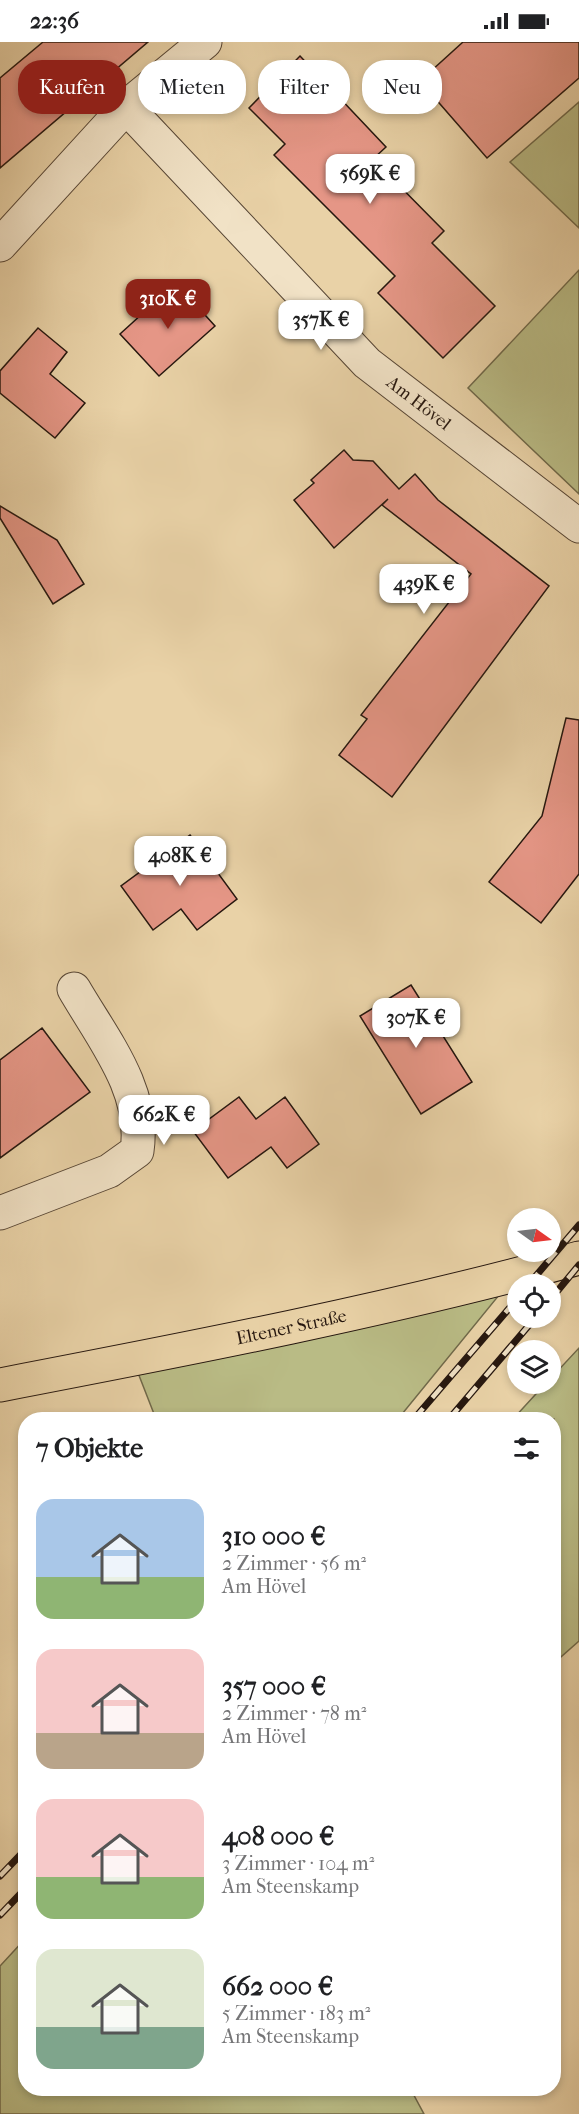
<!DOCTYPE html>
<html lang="de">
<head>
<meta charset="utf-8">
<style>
  body { margin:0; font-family:"IM FELL French Canon",serif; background:#f6f6f6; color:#202124; height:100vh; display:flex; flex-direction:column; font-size:22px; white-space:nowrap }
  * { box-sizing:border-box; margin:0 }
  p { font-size:20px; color:#757577 }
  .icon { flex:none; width:33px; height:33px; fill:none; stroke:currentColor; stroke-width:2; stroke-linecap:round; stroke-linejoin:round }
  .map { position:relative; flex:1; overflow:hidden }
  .side { position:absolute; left:18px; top:1370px; width:543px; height:684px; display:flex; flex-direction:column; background:#fff; border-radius:24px; box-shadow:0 3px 9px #0003 }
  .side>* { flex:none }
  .top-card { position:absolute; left:18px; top:18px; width:543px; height:54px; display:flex; gap:12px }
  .needle { width:39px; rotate:104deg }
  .controls { position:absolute; left:507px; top:1166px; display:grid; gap:12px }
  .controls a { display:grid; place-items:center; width:54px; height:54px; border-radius:50%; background:#fff; box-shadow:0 3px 9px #0003; font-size:30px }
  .price { position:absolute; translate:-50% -51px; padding:0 14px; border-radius:12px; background:#fff; color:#222; font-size:20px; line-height:39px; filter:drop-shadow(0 2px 3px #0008) }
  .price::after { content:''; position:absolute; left:50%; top:36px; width:18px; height:14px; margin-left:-9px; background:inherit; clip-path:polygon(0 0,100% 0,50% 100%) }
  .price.active { background:#8f2418; color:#fff }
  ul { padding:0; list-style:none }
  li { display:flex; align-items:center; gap:18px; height:150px; padding:0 18px }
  li span { display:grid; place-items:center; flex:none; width:168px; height:120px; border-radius:18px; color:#555 }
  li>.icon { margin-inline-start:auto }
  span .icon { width:72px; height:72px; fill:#fffc; stroke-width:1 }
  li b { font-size:26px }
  h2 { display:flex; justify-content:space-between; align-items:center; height:72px; padding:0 18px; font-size:26px }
  .chip { padding:0 21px; border-radius:24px; background:#fff; box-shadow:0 3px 9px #0003; font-size:21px; line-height:54px }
  .chip.active { background:#8f2418; color:#fff }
  .status { display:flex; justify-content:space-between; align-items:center; height:42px; padding:0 30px; background:#fff; direction:ltr }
  .status svg { height:16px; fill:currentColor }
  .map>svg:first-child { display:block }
  .green { fill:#b9bb85; stroke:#70694a; stroke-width:1.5 }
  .building { fill:#e59686; stroke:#26170f; stroke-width:1.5 }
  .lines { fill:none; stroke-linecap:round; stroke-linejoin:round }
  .minor-casing { stroke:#574635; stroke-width:35 }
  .primary-casing { stroke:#26170f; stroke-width:35 }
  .minor { stroke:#f1e2c6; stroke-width:33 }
  .primary { stroke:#e9d2a7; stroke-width:33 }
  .rail-casing { stroke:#26170f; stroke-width:7 }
  .rail { stroke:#f1e2c6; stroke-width:4.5; stroke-dasharray:14; stroke-linecap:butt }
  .labels { text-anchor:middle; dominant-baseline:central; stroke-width:4.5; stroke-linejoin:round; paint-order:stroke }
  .street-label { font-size:18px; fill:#26170f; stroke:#f1e2c6 }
</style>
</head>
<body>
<div class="status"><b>22:36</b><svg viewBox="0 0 49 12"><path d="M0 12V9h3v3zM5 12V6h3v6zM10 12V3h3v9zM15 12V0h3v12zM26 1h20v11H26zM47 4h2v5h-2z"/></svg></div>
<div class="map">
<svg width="579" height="2072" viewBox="0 0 579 2072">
  <rect width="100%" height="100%" fill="#e9d2a7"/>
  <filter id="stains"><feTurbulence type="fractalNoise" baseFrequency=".00333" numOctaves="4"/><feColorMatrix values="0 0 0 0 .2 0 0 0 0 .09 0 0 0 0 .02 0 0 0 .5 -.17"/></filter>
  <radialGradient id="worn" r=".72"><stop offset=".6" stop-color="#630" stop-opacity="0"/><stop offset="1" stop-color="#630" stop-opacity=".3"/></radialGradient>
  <!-- green -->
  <path class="green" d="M579,60V186L510,120Z
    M579,228V452L468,346Z
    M517,1231L398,1377H156L133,1318Z
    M579,1306V1599L554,1621V1377H513L546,1341H550L551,1336Z
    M25,1897L26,2046H410L424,2072H0V1924Z"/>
  <!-- building -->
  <path class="building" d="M43,0H148L0,126V36Z
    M463,0H579V36L487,116L420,39Z
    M300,14L386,105L373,117L444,189L432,201L495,264L443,316L378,251L395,234L274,113L285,102L249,66Z
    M176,241L215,284L159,334L120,292Z
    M38,286L67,310L50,332L85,361L55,396L0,351V329Z
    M344,408L353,418L373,419L399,447L415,432L438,458L549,544L392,755L339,713L367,677L361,673L471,532L382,463L388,457L334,506L294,458L314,441L311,438Z
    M0,464L57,498L84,542L53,562L0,476Z
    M566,676L579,678V832L541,881L489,840L542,774Z
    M190,793L237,857L197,888L181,867L153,888L121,844Z
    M411,943L472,1040L421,1072L360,974Z
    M42,986L90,1050L0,1116V1018Z
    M239,1055L256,1077L285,1055L319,1102L287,1126L271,1105L228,1136L193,1089Z"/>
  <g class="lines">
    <defs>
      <g id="minor">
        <path id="s1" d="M126,65L367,321L579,484"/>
        <path d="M0,203L126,65L205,0"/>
        <path d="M0,1171L109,1129L137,1109C146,1049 103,997 74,947"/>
      </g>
      <g id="primary">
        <path id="s2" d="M0,1343C193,1306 390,1268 579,1216"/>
      </g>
    </defs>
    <!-- minor casing -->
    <use href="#minor" class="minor-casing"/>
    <!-- primary casing -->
    <use href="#primary" class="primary-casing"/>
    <!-- minor -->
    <use href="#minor" class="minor"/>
    <!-- primary -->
    <use href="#primary" class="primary"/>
    <defs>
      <path id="rail" d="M529,1242L579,1183
        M550,1258L579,1223
        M414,1377L518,1256
        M449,1377L536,1275
        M0,1834L26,1807
        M0,1873L26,1846"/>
    </defs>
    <!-- rail casing -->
    <use href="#rail" class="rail-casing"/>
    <!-- rail -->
    <use href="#rail" class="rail"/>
  </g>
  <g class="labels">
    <!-- street labels -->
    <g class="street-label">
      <text stroke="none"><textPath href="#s1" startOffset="417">Am Hövel</textPath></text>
      <text stroke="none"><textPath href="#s2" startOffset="297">Eltener Straße</textPath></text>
    </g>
  </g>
  <rect width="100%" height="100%" filter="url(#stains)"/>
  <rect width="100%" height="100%" fill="url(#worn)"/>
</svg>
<div class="controls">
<a><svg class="needle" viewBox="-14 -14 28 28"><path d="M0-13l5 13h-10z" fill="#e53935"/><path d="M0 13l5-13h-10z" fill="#757577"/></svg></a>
<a><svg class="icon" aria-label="locate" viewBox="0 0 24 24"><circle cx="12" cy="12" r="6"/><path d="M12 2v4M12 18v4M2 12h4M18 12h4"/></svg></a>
<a><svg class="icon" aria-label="layers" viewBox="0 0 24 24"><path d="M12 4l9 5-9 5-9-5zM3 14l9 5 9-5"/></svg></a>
</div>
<b class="price" style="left:370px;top:163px">569K €</b>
<b class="price active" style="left:168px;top:288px">310K €</b>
<b class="price" style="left:321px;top:309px">357K €</b>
<b class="price" style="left:424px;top:573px">439K €</b>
<b class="price" style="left:180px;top:845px">408K €</b>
<b class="price" style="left:416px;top:1007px">307K €</b>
<b class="price" style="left:164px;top:1104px">662K €</b>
<div class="top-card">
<a class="chip active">Kaufen</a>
<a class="chip">Mieten</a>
<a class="chip">Filter</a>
<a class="chip">Neu</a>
</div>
<section class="side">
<h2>7 Objekte<svg class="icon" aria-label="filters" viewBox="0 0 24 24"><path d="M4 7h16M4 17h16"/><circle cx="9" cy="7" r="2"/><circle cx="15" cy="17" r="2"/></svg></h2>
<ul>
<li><span style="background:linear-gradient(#a9c7e8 65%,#8fb573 0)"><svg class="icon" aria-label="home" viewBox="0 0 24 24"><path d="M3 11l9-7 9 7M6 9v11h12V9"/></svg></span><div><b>310 000 €</b><p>2 Zimmer · 56 m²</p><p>Am Hövel</p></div></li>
<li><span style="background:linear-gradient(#f6c9c9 70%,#b9a48a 0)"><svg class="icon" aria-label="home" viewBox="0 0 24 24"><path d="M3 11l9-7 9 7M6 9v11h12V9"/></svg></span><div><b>357 000 €</b><p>2 Zimmer · 78 m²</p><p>Am Hövel</p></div></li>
<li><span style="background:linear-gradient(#f6c9c9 65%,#8fb573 0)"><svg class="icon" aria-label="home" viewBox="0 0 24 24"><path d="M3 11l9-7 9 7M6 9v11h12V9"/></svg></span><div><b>408 000 €</b><p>3 Zimmer · 104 m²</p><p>Am Steenskamp</p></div></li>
<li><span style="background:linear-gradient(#dfe7d0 65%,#7fa58c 0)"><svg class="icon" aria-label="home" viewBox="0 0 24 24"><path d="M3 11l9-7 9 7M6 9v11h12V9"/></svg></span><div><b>662 000 €</b><p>5 Zimmer · 183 m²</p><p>Am Steenskamp</p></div></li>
</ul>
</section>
</div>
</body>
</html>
